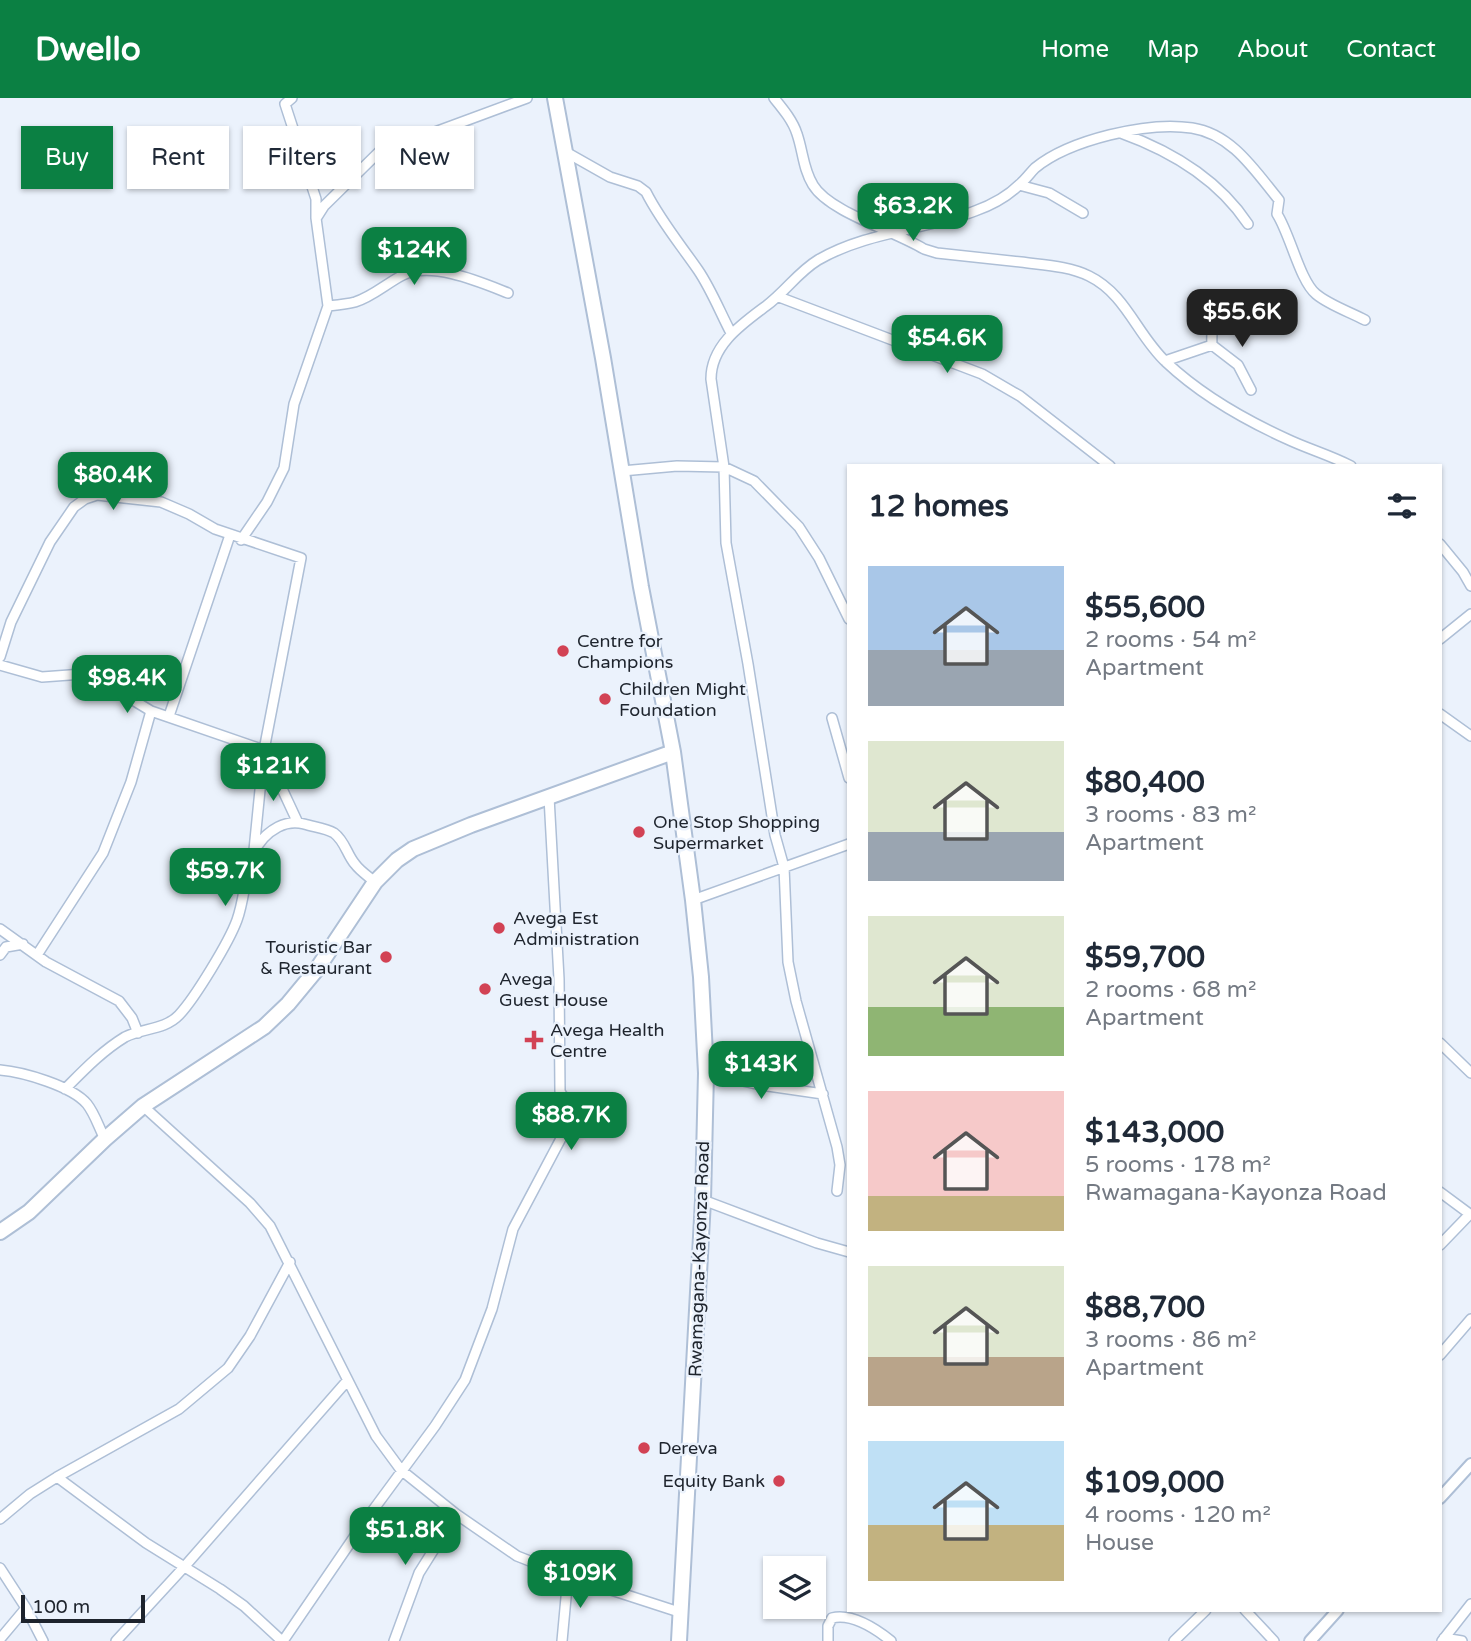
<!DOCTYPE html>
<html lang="en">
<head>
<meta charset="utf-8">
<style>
  body { margin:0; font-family:"Varela Round",sans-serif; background:#f2f2f3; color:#1f2937; height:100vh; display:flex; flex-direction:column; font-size:26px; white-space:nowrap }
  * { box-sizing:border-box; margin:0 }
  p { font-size:23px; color:#747a83 }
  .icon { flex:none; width:38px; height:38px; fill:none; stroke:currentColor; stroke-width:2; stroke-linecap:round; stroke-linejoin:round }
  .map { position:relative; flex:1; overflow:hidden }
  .panel { position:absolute; left:847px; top:366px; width:595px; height:1148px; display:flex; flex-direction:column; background:#fff; border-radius:0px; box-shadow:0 2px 5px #0004 }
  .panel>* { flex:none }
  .top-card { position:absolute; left:21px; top:28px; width:665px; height:63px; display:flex; gap:14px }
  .buttons { position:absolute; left:763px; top:1458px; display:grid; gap:14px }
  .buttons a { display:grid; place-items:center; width:63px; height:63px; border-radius:0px; background:#fff; box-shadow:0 2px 5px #0004; font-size:35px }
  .scale { position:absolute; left:21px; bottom:18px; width:124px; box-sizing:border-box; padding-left:7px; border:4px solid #1e242d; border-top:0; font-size:19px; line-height:24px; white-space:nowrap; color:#1e242d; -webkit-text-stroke:5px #ebf2fc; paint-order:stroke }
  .price { position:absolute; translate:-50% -60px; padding:0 16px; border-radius:14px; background:#0b8043; color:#fff; font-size:23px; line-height:46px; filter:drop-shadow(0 2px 4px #0008) }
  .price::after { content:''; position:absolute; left:50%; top:42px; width:21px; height:16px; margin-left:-10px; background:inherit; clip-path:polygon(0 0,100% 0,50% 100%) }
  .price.on { background:#222; color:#fff }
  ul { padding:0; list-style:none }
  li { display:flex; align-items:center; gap:21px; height:175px; padding:0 21px }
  li span { display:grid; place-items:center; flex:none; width:196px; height:140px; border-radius:0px; color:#555 }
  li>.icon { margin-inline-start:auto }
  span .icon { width:84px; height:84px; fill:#fffc; stroke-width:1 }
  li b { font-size:30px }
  h2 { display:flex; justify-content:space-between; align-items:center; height:84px; padding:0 21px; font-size:30px }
  .chip { padding:0 24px; border-radius:0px; background:#fff; box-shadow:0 2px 5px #0004; font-size:24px; line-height:63px }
  .chip.on { background:#0b8043; color:#fff }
  header { display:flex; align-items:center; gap:42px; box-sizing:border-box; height:98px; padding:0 35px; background:#0b8043; color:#fff }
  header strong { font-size:33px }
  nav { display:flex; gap:38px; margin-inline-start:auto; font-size:24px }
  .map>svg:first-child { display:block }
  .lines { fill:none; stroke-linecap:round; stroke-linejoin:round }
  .minor-casing { stroke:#aebfd6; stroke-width:12 }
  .tertiary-casing { stroke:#aebfd6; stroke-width:14 }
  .trunk-casing { stroke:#aebfd6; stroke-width:18 }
  .minor { stroke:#fff; stroke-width:9 }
  .tertiary { stroke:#fff; stroke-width:10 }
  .trunk { stroke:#fff; stroke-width:14 }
  .poi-dot { fill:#d24254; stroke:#ebf2fc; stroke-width:2.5 }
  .labels { text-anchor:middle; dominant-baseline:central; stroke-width:5; stroke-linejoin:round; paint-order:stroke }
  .poi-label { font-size:18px; fill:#1e242d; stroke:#ebf2fc; text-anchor:start }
  .street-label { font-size:18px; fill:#1e242d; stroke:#ebf2fc }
</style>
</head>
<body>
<header>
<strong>Dwello</strong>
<nav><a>Home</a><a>Map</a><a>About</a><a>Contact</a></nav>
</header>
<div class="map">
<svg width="1471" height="1543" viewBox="0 0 1471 1543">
  <rect width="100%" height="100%" fill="#ebf2fc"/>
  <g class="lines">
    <defs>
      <path id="minor" d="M774,0C783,11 793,23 797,36C803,53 803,71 813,87C829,114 895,133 924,151L937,155C965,158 993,161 1021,164C1043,167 1069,168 1089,178C1126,196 1137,237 1166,264C1201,297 1243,321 1287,341C1308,351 1330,357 1351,368
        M1121,35C1171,53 1218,81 1248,126
        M564,53L610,79L638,88L646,94C660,122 680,146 698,172C711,191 720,214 731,235
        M1019,87L1049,95L1083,115
        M317,119L324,108L382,51L404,38L427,37L527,0
        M779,199L982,276L1020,298L1110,368
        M328,208C337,207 347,206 355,204C372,199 387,185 403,177C432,163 480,184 508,195
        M1231,210C1213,218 1211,229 1212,247L1238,267L1251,292
        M1165,263L1212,247
        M622,373L677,368L724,369L754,383L799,429L819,460L849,521
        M241,442L267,404L284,370L294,306L328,208L316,120V101L285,6L292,0
        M1440,446L1463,474L1471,488
        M1440,541L1471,516
        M0,559L11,524L50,444L74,409L85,401L97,397L161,404L189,416L215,431L301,460L264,652L298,725
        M0,567L42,579L83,576L100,582L151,613L264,652L254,752
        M1440,616L1471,638
        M169,618L230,437
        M832,620L849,680
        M693,802L849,746
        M0,831L46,864L119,903L132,920L138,935
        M0,857L6,849L23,846
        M37,857L103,755L131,684L151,613
        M1440,945L1471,975
        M0,972C23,974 72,988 87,1006C95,1016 99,1030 105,1041
        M706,975L761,987L823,996
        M65,991C84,972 102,953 125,939C142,930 165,932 179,917C195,900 229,844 237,822C249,789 242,748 278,729C286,725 296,724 304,726C314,729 326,730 334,735C345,743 347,757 355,766C360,773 368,778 375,784
        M143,1008L250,1105L270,1128L376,1338L401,1372L456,1416L517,1458L568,1478L679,1514
        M837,1093L840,1067L837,1049L796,903L788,864L784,769L775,737L748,566L726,445L724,369L711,281C711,247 742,226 766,208C785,194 798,174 818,162C866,134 924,132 975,113C992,107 1008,98 1020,86C1026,81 1030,75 1035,70C1069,42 1148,23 1192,30C1232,36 1255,73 1279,102L1277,116C1290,136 1300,183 1316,196C1329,207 1350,214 1365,222
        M1440,1094L1471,1117
        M703,1102L817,1145L849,1154
        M1440,1147L1470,1116
        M1440,1257L1471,1221
        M57,1379L146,1445L220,1491L244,1508L282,1543
        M0,1421L30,1396L57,1379L179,1311L228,1270L250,1238L290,1164
        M0,1470L26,1510L43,1543
        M1245,1512L1274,1543
        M1444,1540L1462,1543
        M0,1541L26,1510
        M116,1543L185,1468L347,1283
        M283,1543L365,1423L435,1328L465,1282L492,1211L513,1131L575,1014C573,1004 563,1002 560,993L559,881L549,699
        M394,1543L419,1475L456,1416
        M562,1543L568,1478
        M828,1543V1528L832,1520C853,1515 876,1531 891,1543
        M1174,1543L1206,1512
        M1442,1543L1471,1506"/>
      <path id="tertiary" d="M1440,1400L1471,1366
        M1310,1543L1338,1512"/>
      <path id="trunk" d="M555,0L603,260L641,489L673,654L693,802L701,879L706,975L703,1102L679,1543
        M0,1134L29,1114L105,1041L143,1008L264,929L288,906L317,871L375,784L397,762L413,751L471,727L673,654"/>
    </defs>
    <!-- minor casing -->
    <use href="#minor" class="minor-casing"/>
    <!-- tertiary casing -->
    <use href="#tertiary" class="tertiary-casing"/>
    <!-- trunk casing -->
    <use href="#trunk" class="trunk-casing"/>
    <!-- minor -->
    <use href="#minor" class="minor"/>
    <!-- tertiary -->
    <use href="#tertiary" class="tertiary"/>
    <!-- trunk -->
    <use href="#trunk" class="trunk"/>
  </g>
  <!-- markers -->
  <g class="poi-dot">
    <circle cx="563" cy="553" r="7"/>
    <circle cx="605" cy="601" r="7"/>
    <circle cx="639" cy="734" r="7"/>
    <circle cx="499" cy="830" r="7"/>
    <circle cx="386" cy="859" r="7"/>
    <circle cx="485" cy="891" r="7"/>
    <path d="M530.5 931.5h7v7h7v7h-7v7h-7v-7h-7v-7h7z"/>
    <circle cx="644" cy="1350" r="7"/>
    <circle cx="779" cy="1383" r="7"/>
  </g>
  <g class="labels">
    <!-- poi labels -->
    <g class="poi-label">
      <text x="577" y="543">Centre for<tspan x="577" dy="21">Champions</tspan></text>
      <text x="619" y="591">Children Might<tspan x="619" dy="21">Foundation</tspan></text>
      <text x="653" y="724">One Stop Shopping<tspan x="653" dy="21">Supermarket</tspan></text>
      <text x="513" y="820">Avega Est<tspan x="513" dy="21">Administration</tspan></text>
      <text x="372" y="849" text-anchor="end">Touristic Bar<tspan x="372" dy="21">&amp; Restaurant</tspan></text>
      <text x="499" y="881">Avega<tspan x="499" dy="21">Guest House</tspan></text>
      <text x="550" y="932">Avega Health<tspan x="550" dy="21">Centre</tspan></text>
      <text x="658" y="1350">Dereva</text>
      <text x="765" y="1383" text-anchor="end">Equity Bank</text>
    </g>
    <!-- street labels -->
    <g class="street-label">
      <text transform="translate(699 1161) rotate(-88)">Rwamagana-Kayonza Road</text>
    </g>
  </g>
</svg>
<div class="buttons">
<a><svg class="icon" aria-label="layers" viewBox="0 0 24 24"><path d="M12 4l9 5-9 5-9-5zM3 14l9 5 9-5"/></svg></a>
</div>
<div class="scale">100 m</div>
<b class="price" style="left:913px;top:145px">$63.2K</b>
<b class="price" style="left:414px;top:189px">$124K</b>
<b class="price on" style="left:1242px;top:251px">$55.6K</b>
<b class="price" style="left:947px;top:277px">$54.6K</b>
<b class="price" style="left:113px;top:414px">$80.4K</b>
<b class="price" style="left:127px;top:617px">$98.4K</b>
<b class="price" style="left:273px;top:705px">$121K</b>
<b class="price" style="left:225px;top:810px">$59.7K</b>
<b class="price" style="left:761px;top:1003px">$143K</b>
<b class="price" style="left:571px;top:1054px">$88.7K</b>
<b class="price" style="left:405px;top:1469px">$51.8K</b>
<b class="price" style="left:580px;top:1512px">$109K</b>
<div class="top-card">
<a class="chip on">Buy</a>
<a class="chip">Rent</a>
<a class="chip">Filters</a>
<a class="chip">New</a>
</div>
<section class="panel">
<h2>12 homes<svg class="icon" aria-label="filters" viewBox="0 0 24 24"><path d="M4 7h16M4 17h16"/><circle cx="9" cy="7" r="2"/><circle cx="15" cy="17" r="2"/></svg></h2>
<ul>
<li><span style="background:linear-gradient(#a9c7e8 60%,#9aa5b1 0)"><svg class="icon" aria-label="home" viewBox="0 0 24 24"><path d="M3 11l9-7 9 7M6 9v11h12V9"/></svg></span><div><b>$55,600</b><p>2 rooms · 54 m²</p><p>Apartment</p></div></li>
<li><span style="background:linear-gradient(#dfe7d0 65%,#9aa5b1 0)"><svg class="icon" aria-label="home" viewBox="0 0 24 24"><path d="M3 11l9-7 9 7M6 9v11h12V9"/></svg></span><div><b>$80,400</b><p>3 rooms · 83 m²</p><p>Apartment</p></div></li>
<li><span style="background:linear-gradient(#dfe7d0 65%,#8fb573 0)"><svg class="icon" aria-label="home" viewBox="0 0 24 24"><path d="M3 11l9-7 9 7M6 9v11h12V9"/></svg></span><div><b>$59,700</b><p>2 rooms · 68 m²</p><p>Apartment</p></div></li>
<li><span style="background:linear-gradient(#f6c9c9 75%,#c2b280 0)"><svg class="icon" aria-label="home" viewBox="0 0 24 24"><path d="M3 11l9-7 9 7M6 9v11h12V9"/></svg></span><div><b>$143,000</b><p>5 rooms · 178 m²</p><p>Rwamagana-Kayonza Road</p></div></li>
<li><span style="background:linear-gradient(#dfe7d0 65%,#b9a48a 0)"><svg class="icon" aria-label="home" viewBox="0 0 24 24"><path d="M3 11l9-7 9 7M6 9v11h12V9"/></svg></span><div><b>$88,700</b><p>3 rooms · 86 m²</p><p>Apartment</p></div></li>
<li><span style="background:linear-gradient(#bfe0f5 60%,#c2b280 0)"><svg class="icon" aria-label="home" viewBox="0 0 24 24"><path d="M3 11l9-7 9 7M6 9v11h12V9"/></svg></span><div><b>$109,000</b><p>4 rooms · 120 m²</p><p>House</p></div></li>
</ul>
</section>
</div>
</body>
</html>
